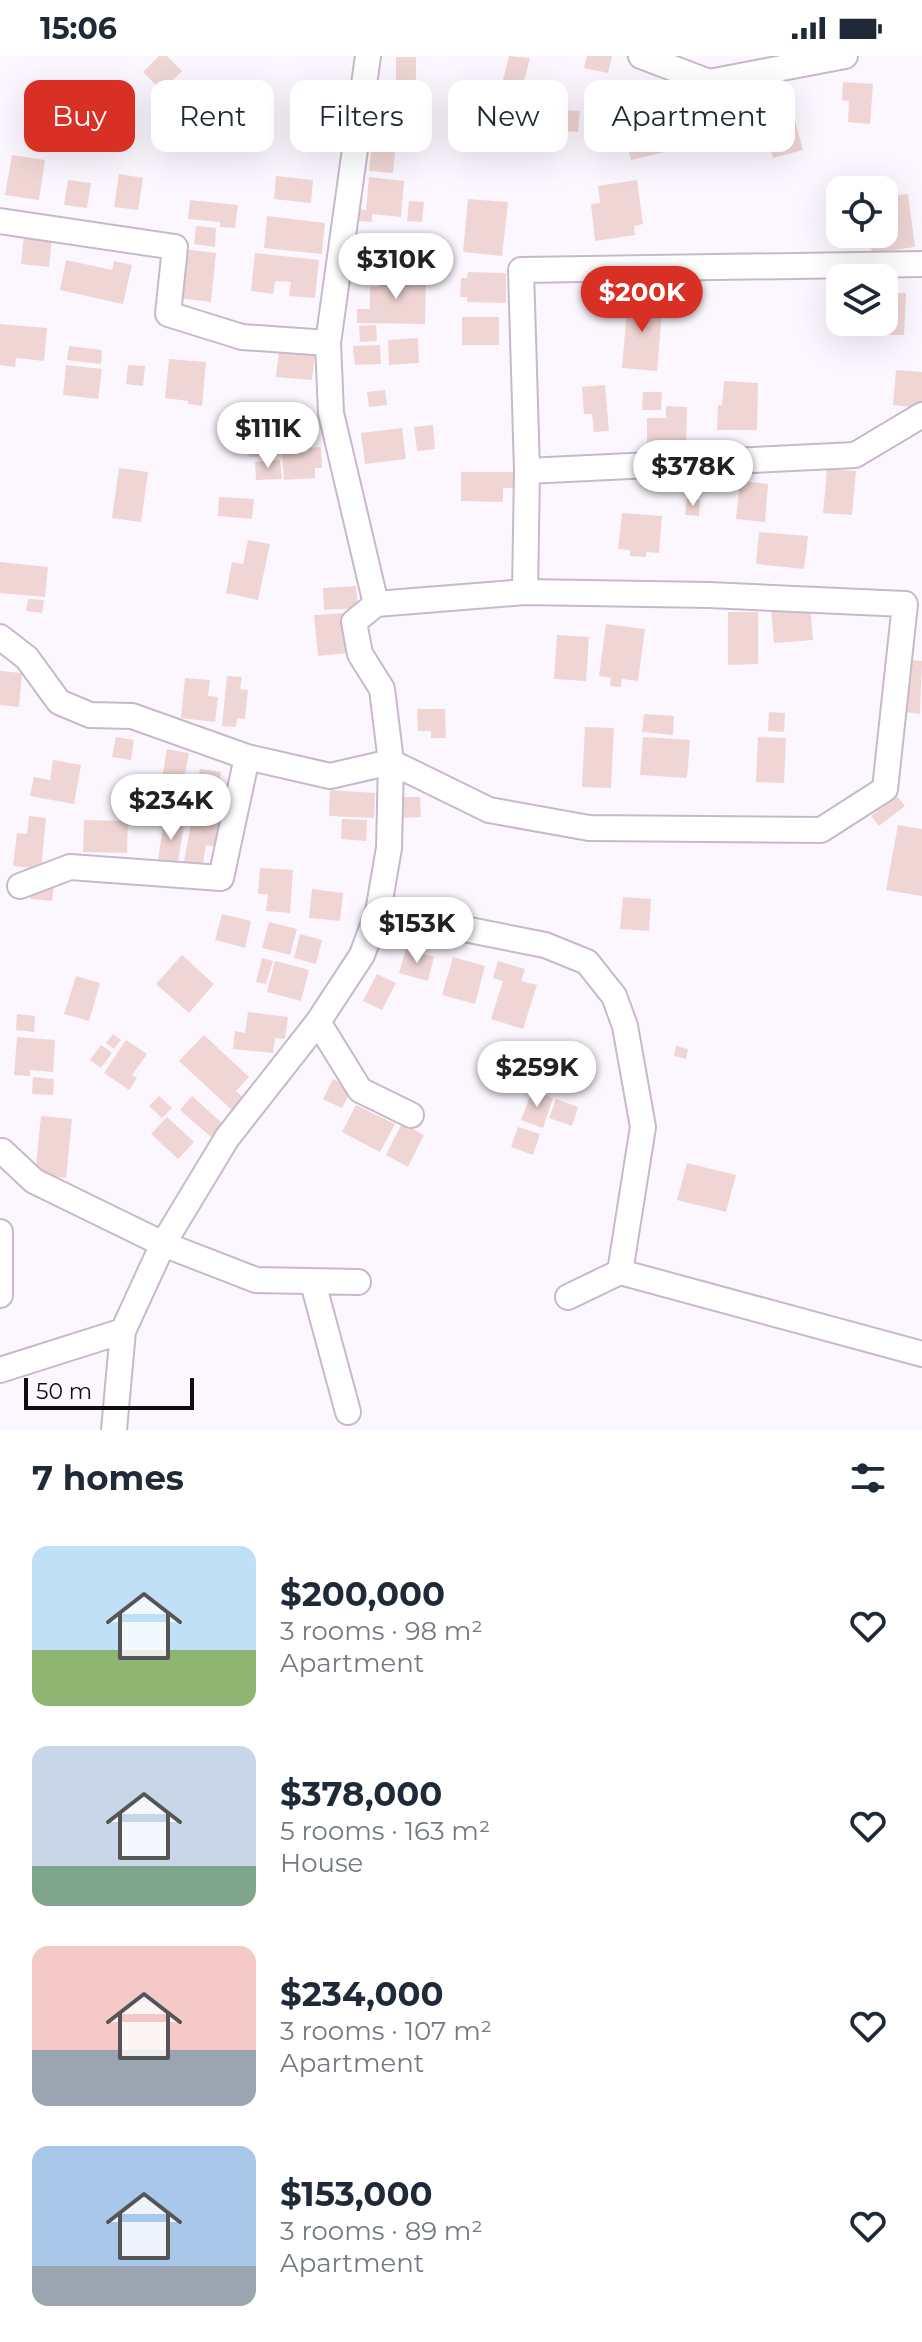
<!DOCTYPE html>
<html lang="en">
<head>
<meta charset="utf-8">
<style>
  body { margin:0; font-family:Montserrat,sans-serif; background:#f6f6f7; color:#1f2937; height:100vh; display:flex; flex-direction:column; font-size:30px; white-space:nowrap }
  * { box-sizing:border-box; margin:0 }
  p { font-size:26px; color:#747a83 }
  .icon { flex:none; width:44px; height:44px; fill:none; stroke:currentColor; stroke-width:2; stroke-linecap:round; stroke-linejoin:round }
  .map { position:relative; height:1374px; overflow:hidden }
  .drawer { display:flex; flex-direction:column; background:#fff; flex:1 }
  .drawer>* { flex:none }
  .top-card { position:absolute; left:24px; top:24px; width:874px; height:72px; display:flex; gap:16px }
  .buttons { position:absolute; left:826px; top:120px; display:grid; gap:16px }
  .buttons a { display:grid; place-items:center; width:72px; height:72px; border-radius:16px; background:#fff; box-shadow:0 8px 32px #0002; font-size:40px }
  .scale { position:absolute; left:24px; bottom:20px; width:170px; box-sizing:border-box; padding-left:8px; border:4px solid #110c12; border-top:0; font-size:22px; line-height:28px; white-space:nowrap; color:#110c12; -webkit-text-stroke:6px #fcf7fe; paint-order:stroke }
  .price { position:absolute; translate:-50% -68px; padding:0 18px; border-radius:28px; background:#fff; color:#222; font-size:26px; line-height:52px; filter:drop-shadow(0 2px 4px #0008) }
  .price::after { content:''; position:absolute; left:50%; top:48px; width:24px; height:18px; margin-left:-12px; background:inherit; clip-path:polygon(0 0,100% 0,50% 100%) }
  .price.on { background:#d93025; color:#fff }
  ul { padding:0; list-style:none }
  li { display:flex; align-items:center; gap:24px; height:200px; padding:0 32px }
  li span { display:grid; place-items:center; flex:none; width:224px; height:160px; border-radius:16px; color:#555 }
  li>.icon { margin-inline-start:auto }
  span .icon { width:96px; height:96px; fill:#fffc; stroke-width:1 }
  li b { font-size:34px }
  h2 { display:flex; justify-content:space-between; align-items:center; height:96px; padding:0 32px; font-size:34px }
  .chip { padding:0 28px; border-radius:16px; background:#fff; box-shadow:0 8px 32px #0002; font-size:28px; line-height:72px }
  .chip.on { background:#d93025; color:#fff }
  .status { display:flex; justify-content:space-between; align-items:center; height:56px; padding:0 40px; background:#fff; direction:ltr }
  .status svg { height:22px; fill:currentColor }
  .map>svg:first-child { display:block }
  .building { fill:#efd6d4 }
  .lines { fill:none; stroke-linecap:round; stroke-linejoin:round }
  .minor-casing { stroke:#c7b9cb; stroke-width:28 }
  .minor { stroke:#fff; stroke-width:24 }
</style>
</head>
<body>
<div class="status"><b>15:06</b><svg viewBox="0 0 49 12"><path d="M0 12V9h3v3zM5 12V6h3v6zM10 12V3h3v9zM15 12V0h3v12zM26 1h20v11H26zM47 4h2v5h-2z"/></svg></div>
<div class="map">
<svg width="922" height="1374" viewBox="0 0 922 1374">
  <rect width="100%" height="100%" fill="#fcf7fe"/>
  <!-- building -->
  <path class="building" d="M159,0H167L182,15L162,35L143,16Z
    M509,0L530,2L520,42L500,36Z
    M587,0H612L608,17L584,12Z
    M396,1H416V35H396Z
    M674,23L691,29L685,49L667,43Z
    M843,26L873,28L870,68L848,66L849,45L842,44Z
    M788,39L803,94L773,102L759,46Z
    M400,41L427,43L426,58L399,56Z
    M549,53L580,55L578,76L564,75V81L547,79Z
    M374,65L398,67L393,117L369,115Z
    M642,66L644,79L660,75L665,96L631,104L623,70Z
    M751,72L756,89L735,94L731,78Z
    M12,99L45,104L39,144L5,139Z
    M119,118L143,122L138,154L114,151Z
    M276,120L313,124L311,147L274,143Z
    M369,121L404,125L401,161L372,158V166L359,165L360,153L366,154Z
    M68,124L91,127L87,152L64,149Z
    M637,124L643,168L634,170L635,179L595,185L591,148L600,147L598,130Z
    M908,138L915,191L872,197L869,179L884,178V141Z
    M468,143L508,146L502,200L463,196Z
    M190,144L238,149L235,172L220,171V166L188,163Z
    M409,145L424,146L422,166L407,165Z
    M267,160L325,167L322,198L264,192Z
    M196,170L216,172L215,191L194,188Z
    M363,178H378V184H405V194H420V206L362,205Z
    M24,179L52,182L49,211L21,208Z
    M183,193L216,197L211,246L178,242Z
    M255,197L319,204L315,242L289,240L291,226L275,225L273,238L251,235Z
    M66,204L112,214L114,205L132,209L123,248L60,234Z
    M468,216L506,217V247L467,246V241H460L461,222H467Z
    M378,219L426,220L425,268L357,267V253H370V231H378Z
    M884,237H906L904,279H869V266H884Z
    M628,242L663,245L657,315L622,312Z
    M462,261H499V289H462Z
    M0,268L47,272L44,305L16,302L15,311L0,309Z
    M376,269L377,285L360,286L359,270Z
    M418,282L419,307L389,309L388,284Z
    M380,289L381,308L355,309L353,290Z
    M69,290L102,294L101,308L67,304Z
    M279,294L315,298L312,324L276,321Z
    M169,303L206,306L202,350L188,348V345L165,342Z
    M66,309L102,313L98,343L63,339Z
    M128,309L145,310L143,330L126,328Z
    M896,314L922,316V352L893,349Z
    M724,325L758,327L757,374H717L718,349H722Z
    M605,329L609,375L594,376L592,358H584L582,331Z
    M385,334L387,349L369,351L367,336Z
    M643,336H662L661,354H642Z
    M666,350L687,351L686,388L647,387V362H666Z
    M433,369L435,393L417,395L414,371Z
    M402,372L406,403L365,408L361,377Z
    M277,382L278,399L249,401L247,383Z
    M321,391L322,412H315V422L284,424L282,397L307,396V392Z
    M280,404L282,423L256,424L255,406Z
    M119,412L148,416L141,466L112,462Z
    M827,413L856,415L852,459L823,457Z
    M461,416H515V432H503V446L461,445Z
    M740,425L768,428L765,466L736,463Z
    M219,441L254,443L252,463L218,460Z
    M687,443L700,444L699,460L685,459Z
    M622,457L662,460L659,497L646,496V501L630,500V494L618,493Z
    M759,476L808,480L804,513L756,508Z
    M248,484L270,488L258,544L226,537L232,506L243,508Z
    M0,506L48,511L45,541L0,537Z
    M356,530L358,552L324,554L323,532Z
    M28,543L44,544L42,557L26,555Z
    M810,549L813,584L774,587L771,551Z
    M728,556H758V608L728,609Z
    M346,557L349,597L318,600L314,559Z
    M606,568L645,573L638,625L622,623L621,631L610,630L611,622L599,620Z
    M557,579L589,581L586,625L554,623Z
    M913,604L922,605L920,658L904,656Z
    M0,615L22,617L19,651L0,649Z
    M227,620L242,621L240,633L248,634L245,663L237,662L236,671L222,670Z
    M185,622L210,624L208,640L218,641L215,666L181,662Z
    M417,653H445L446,682H431V675H418Z
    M769,656L785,657L784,676L768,675Z
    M644,658L674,660L673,679L642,676Z
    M585,671L614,672L611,732L582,731Z
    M116,681L134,684L131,704L112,701Z
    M643,681L690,684L687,722L640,719Z
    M758,681L786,682L784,727L756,726Z
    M167,693L189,697L182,732L161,728Z
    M53,704L81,709L74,748L30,740L34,721L50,724Z
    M200,713L221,716L214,753L194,750Z
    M330,734L375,737L374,762L329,760Z
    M164,736L182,739L178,759L161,756Z
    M897,740L905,750L879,770L871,760Z
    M397,741H420L421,761L398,762Z
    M29,760L46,762L41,813L13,810L17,777L27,778Z
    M192,762L228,769L224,792L206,789L202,814L183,811Z
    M342,763L367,764L366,785L341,783Z
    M84,764L128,765L127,797L83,796Z
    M164,766L184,769L178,806L158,803Z
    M898,769L922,773V840L886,834Z
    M260,812L293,814L290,857L266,855L268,838H258Z
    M32,827L54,829L52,845L30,843Z
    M312,833L343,837L340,865L309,862Z
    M623,841L651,843L649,875L620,873Z
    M222,858L251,865L245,892L215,884Z
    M269,866L297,873L290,899L262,892Z
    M300,878L322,884L316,908L294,902Z
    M406,893L434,901L428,925L399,917Z
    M182,899L214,928L189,957L156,928Z
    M453,901L485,910L475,948L442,939Z
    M262,902L273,905L266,928L256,926Z
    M275,905L309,914L301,945L267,936Z
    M498,905L525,913L521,925L537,929L523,973L491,963L503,925L493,922Z
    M377,918L396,927L382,954L363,945Z
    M76,920L100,927L89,965L64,958Z
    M248,956L288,961L285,983L275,982L273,997L233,993L235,975L245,977Z
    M17,958L35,960L34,976L16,974Z
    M113,978L121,984L114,993L106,987Z
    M204,979L249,1021L236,1035L246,1044L234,1056L179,1005Z
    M17,981L55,984L53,1016L30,1014V1020L14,1019Z
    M126,984L147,998L132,1019L137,1022L129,1034L104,1017Z
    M569,985L586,991L578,1014L561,1008Z
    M101,989L112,997L101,1012L90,1004Z
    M676,990L688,993L686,1003L674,1000Z
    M555,1015L583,1025L579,1036L551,1026Z
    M33,1021L54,1023L53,1039L32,1038Z
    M333,1023L352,1033L342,1052L323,1043Z
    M532,1035L553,1042L543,1072L521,1064Z
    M159,1040L172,1052L162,1062L149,1050Z
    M192,1040L223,1068L211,1081L180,1054Z
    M556,1043L578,1051L572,1070L549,1062Z
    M356,1049L395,1068L380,1096L342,1076Z
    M41,1060L72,1063L66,1122L35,1119Z
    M167,1061L194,1086L178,1103L151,1078Z
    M402,1067L424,1079L408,1111L386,1099Z
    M518,1071L540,1078L533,1099L511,1091Z
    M687,1107L736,1119L726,1156L677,1144Z"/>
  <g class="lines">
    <defs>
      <path id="minor" d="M641,0L709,26L845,0
        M0,165L175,191L168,258L242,281L328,287
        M527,415L855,399L922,359
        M525,536L527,415L521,214L922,208
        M0,581L27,602L59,646L90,659L132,660L247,701L330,720L391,706L489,754L589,772L821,774L885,733L905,548L709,539L525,536L376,548
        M20,830L70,811L221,822L247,701
        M378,856L545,889L587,906L614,940L625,970L643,1071L620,1216L568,1241
        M318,966L360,1034L411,1059
        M2,1095L34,1125L163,1188L256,1224L358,1226
        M620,1216L922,1298
        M313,1227L348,1356
        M0,1239V1176
        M0,1314L123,1275
        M114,1374L123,1275L163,1188L227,1082L318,966L362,899L378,856L389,792L391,706L382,633L360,598L354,566L376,548L331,357L328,287L368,0"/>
    </defs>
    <!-- minor casing -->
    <use href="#minor" class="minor-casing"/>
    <!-- minor -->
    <use href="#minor" class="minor"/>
  </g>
</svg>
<div class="buttons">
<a><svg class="icon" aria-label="locate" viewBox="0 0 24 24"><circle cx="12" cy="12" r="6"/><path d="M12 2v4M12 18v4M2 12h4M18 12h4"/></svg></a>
<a><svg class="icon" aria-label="layers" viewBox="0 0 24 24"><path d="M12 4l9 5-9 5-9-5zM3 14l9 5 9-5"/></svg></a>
</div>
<div class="scale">50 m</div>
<b class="price" style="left:396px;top:245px">$310K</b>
<b class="price on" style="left:642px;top:278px">$200K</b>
<b class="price" style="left:268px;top:414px">$111K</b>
<b class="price" style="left:693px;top:452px">$378K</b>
<b class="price" style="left:171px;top:786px">$234K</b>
<b class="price" style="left:417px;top:909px">$153K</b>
<b class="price" style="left:537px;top:1053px">$259K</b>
<div class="top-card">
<a class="chip on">Buy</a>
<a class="chip">Rent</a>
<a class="chip">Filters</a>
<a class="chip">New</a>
<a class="chip">Apartment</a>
</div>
</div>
<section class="drawer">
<h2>7 homes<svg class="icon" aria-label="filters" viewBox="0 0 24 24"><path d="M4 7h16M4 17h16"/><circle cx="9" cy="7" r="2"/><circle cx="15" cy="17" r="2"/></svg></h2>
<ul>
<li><span style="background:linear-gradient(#bfe0f5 65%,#8fb573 0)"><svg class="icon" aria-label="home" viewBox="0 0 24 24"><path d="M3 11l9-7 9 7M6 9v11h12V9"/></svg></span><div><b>$200,000</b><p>3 rooms · 98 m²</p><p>Apartment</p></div><svg class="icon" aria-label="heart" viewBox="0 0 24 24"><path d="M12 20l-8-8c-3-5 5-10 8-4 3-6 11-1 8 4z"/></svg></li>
<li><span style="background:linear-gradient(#c9d6e8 75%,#7fa58c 0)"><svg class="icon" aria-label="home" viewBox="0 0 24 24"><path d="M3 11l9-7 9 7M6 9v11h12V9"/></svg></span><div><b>$378,000</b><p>5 rooms · 163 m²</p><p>House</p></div><svg class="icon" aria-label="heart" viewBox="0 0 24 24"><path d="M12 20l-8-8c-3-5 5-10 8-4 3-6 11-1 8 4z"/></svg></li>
<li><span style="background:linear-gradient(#f6c9c9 65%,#9aa5b1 0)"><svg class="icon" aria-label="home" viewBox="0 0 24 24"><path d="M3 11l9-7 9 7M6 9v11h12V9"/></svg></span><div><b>$234,000</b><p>3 rooms · 107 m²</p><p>Apartment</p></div><svg class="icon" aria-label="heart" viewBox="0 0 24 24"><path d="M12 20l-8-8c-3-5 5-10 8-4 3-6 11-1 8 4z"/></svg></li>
<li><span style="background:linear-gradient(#a9c7e8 75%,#9aa5b1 0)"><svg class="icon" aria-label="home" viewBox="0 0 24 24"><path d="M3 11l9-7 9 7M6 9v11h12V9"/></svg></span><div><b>$153,000</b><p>3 rooms · 89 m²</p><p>Apartment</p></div><svg class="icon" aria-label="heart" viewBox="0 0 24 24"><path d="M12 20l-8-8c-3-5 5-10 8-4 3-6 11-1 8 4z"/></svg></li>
</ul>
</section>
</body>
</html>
